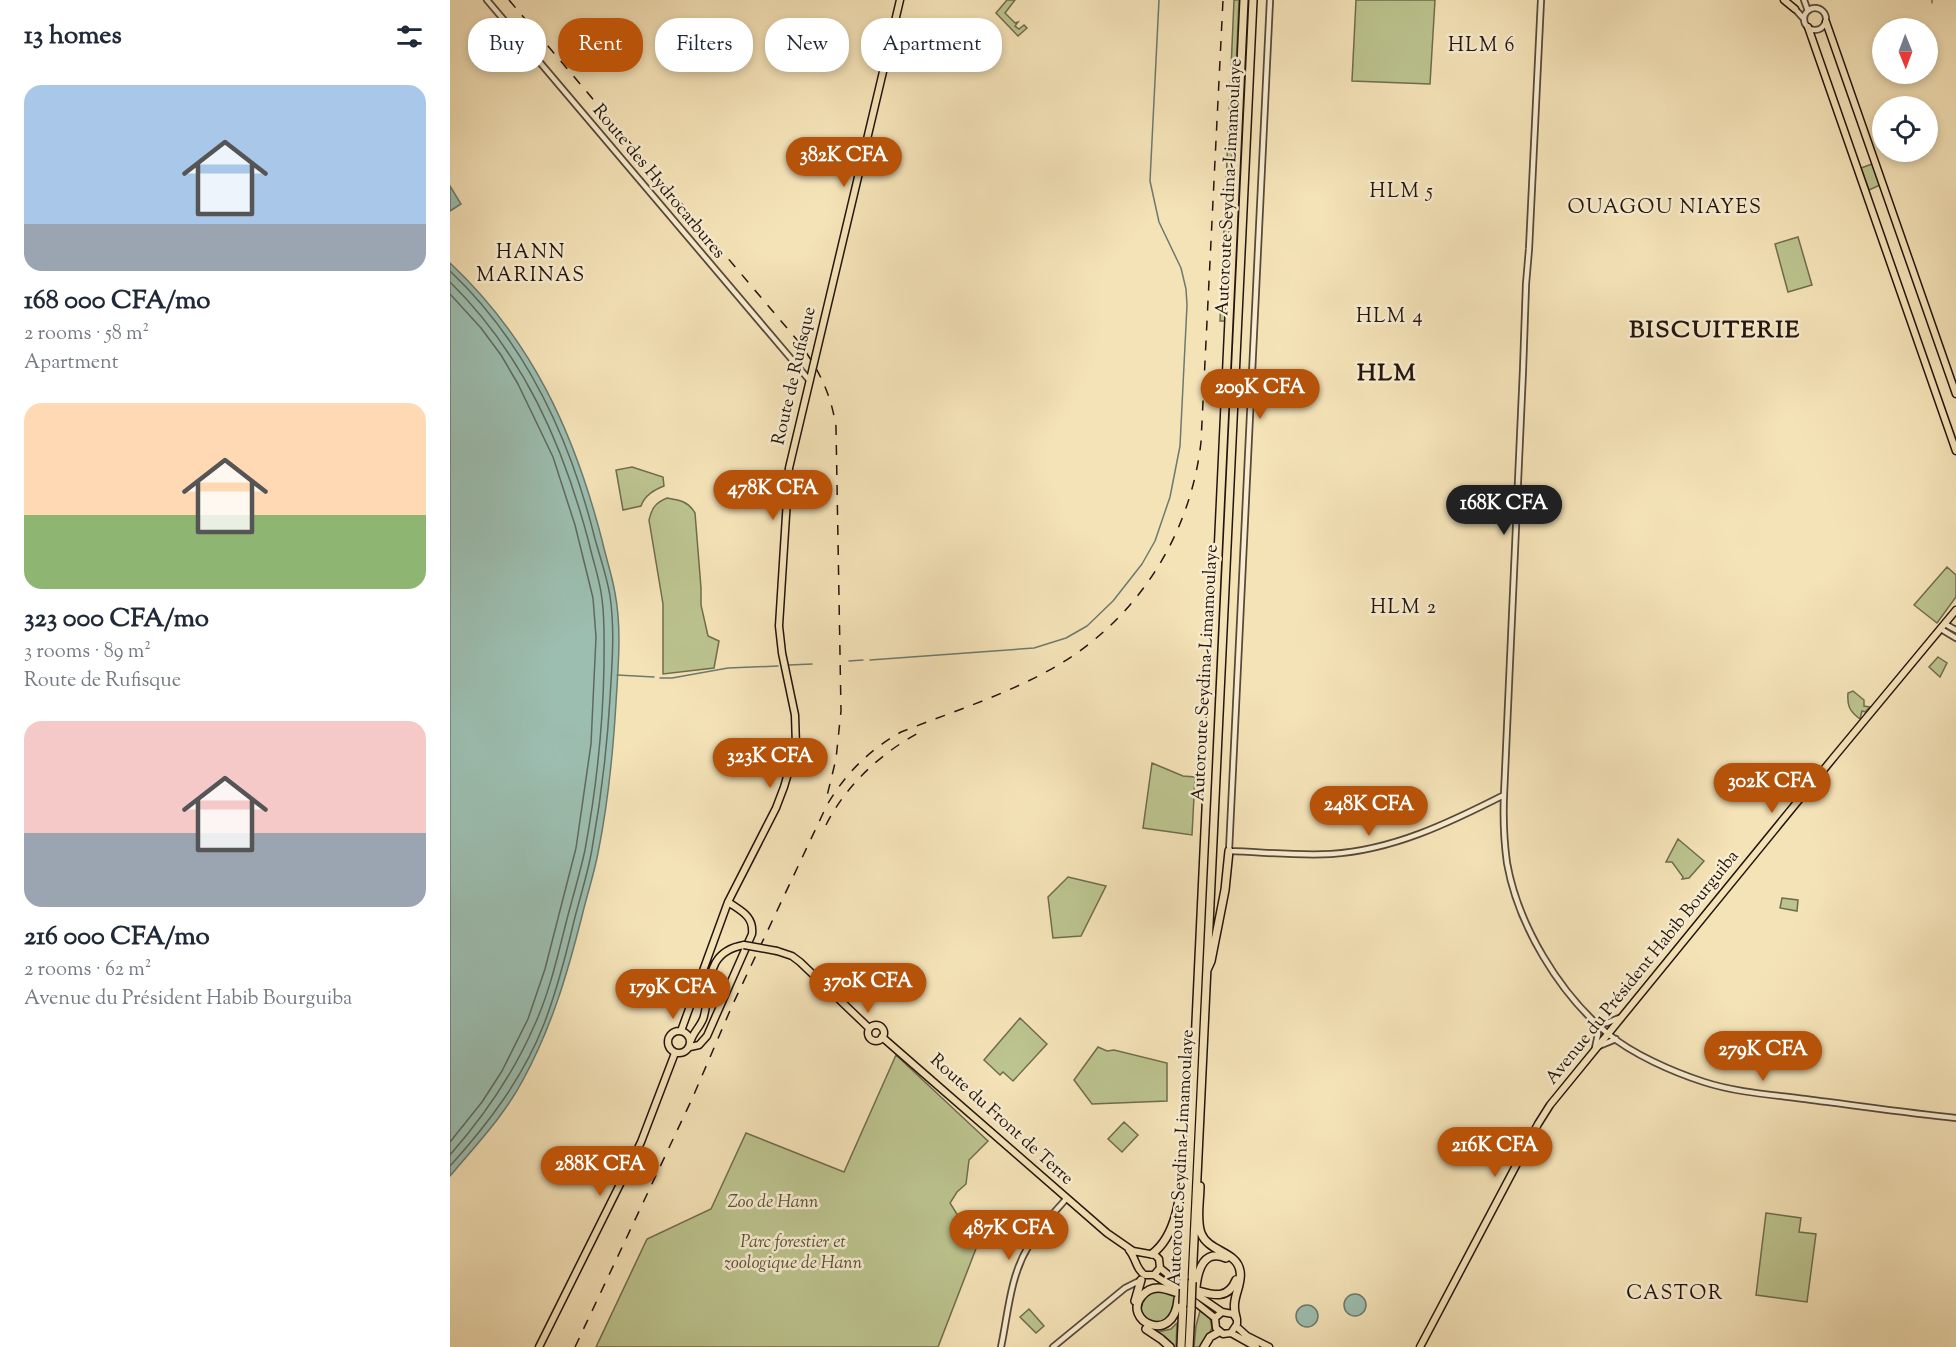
<!DOCTYPE html>
<html lang="en">
<head>
<meta charset="utf-8">
<style>
  body { margin:0; font-family:"Sorts Mill Goudy",serif; background:#f6f6f7; color:#1f2937; height:100vh; display:flex; flex-direction:column; font-size:22px; white-space:nowrap }
  * { box-sizing:border-box; margin:0 }
  p { font-size:20px; color:#747a83 }
  .icon { flex:none; width:33px; height:33px; fill:none; stroke:currentColor; stroke-width:2; stroke-linecap:round; stroke-linejoin:round }
  .map { position:relative; flex:1; overflow:hidden }
  .side { display:flex; flex-direction:column; background:#fff; width:450px }
  .side>* { flex:none }
  .top-card { position:absolute; left:18px; top:18px; width:570px; height:54px; display:flex; gap:12px }
  .needle { width:39px; rotate:179deg }
  .controls { position:absolute; left:1422px; top:18px; display:grid; gap:12px }
  .controls a { display:grid; place-items:center; width:66px; height:66px; border-radius:50%; background:#fff; box-shadow:0 3px 9px #0003; font-size:30px }
  .price { position:absolute; translate:-50% -51px; padding:0 14px; border-radius:21px; background:#b45309; color:#fff; font-size:20px; line-height:39px; filter:drop-shadow(0 2px 3px #0008) }
  .price::after { content:''; position:absolute; left:50%; top:36px; width:18px; height:14px; margin-left:-9px; background:inherit; clip-path:polygon(0 0,100% 0,50% 100%) }
  .price.current { background:#222; color:#fff }
  ul { padding:0; list-style:none }
  li { display:grid; align-content:center; gap:12px; height:318px; padding:0 24px }
  li span { display:grid; place-items:center; height:186px; border-radius:18px; color:#555 }
  li>.icon { margin-inline-start:auto }
  span .icon { width:108px; height:108px; fill:#fffc; stroke-width:1 }
  li b { font-size:26px }
  h2 { display:flex; justify-content:space-between; align-items:center; height:72px; padding:0 24px; font-size:26px }
  .chip { padding:0 21px; border-radius:24px; background:#fff; box-shadow:0 3px 9px #0003; font-size:21px; line-height:54px }
  .chip.current { background:#b45309; color:#fff }
  main { display:flex; flex:1; min-height:0 }
  .map>svg:first-child { display:block }
  .green { fill:#bcc48f; stroke:#6f6c4e; stroke-width:1.5 }
  .water { fill:#9cbeb0; stroke:#6b7a6f; stroke-width:1.5 }
  .lines { fill:none; stroke-linecap:round; stroke-linejoin:round }
  .shore { stroke:#5f695e; stroke-width:1.5 }
  .stream { stroke:#6b7a6f; stroke-width:1.5 }
  .minor-casing { stroke:#574838; stroke-width:8 }
  .major-casing { stroke:#22140d; stroke-width:9 }
  .highway-casing { stroke:#22140d; stroke-width:10 }
  .minor { stroke:#f8edd1; stroke-width:4.5 }
  .major { stroke:#f5e3b8; stroke-width:6 }
  .highway { stroke:#f5e3b8; stroke-width:7 }
  .rail { stroke:#22140d; stroke-width:1.5; stroke-dasharray:10 10; stroke-linecap:butt }
  .major-bridge-casing { stroke:#22140d; stroke-width:9; stroke-linecap:butt }
  .highway-bridge-casing { stroke:#22140d; stroke-width:10; stroke-linecap:butt }
  .major-bridge { stroke:#f5e3b8; stroke-width:6 }
  .highway-bridge { stroke:#f5e3b8; stroke-width:7 }
  .labels { text-anchor:middle; dominant-baseline:central; stroke-width:5; stroke-linejoin:round; paint-order:stroke }
  .street-label { font-size:18px; fill:#22140d; stroke:#f8edd1 }
  .park-label { font-size:18px; font-style:italic; fill:#58523a; stroke:#f8edd1 }
  .neighbourhood-label { font-size:20px; letter-spacing:1.5px; fill:#22140d; stroke:#f8edd1 }
  .district-label { font-size:24px; font-weight:bold; letter-spacing:1.5px; fill:#22140d; stroke:#f8edd1 }
</style>
</head>
<body>
<main>
<section class="side">
<h2>13 homes<svg class="icon" aria-label="filters" viewBox="0 0 24 24"><path d="M4 7h16M4 17h16"/><circle cx="9" cy="7" r="2"/><circle cx="15" cy="17" r="2"/></svg></h2>
<ul>
<li><span style="background:linear-gradient(#a9c7e8 75%,#9aa5b1 0)"><svg class="icon" aria-label="home" viewBox="0 0 24 24"><path d="M3 11l9-7 9 7M6 9v11h12V9"/></svg></span><div><b>168 000 CFA/mo</b><p>2 rooms · 58 m²</p><p>Apartment</p></div></li>
<li><span style="background:linear-gradient(#ffd9b3 60%,#8fb573 0)"><svg class="icon" aria-label="home" viewBox="0 0 24 24"><path d="M3 11l9-7 9 7M6 9v11h12V9"/></svg></span><div><b>323 000 CFA/mo</b><p>3 rooms · 89 m²</p><p>Route de Rufisque</p></div></li>
<li><span style="background:linear-gradient(#f6c9c9 60%,#9aa5b1 0)"><svg class="icon" aria-label="home" viewBox="0 0 24 24"><path d="M3 11l9-7 9 7M6 9v11h12V9"/></svg></span><div><b>216 000 CFA/mo</b><p>2 rooms · 62 m²</p><p>Avenue du Président Habib Bourguiba</p></div></li>
</ul>
</section>
<div class="map">
<svg width="1506" height="1347" viewBox="0 0 1506 1347">
  <rect width="100%" height="100%" fill="#f5e3b8"/>
  <filter id="stains"><feTurbulence type="fractalNoise" baseFrequency=".00333" numOctaves="4"/><feColorMatrix values="0 0 0 0 .2 0 0 0 0 .09 0 0 0 0 .02 0 0 0 .5 -.17"/></filter>
  <radialGradient id="worn" r=".72"><stop offset=".6" stop-color="#630" stop-opacity="0"/><stop offset="1" stop-color="#630" stop-opacity=".3"/></radialGradient>
  <!-- green -->
  <path class="green" d="M557,0H565L555,13L565,23L568,22L565,26L569,29L574,25L577,28L568,36L546,13Z
    M784,0H789L775,321H770Z
    M906,0H985L980,84L902,81Z
    M1422,164L1430,185L1419,190L1411,168Z
    M1348,237L1362,285L1338,292L1325,244Z
    M182,467L213,477L214,486C204,490 195,495 191,506L173,510L166,470Z
    M217,498C229,500 238,501 245,513L251,588V605L258,636L269,641L264,668L213,674V604L199,520C202,508 205,503 217,498Z
    M1497,567L1506,575V597L1487,623L1464,605Z
    M1488,657L1497,663L1490,677L1479,667Z
    M1403,691L1414,700V706L1420,707L1415,712L1412,711L1410,719C1399,711 1397,705 1398,693Z
    M702,763L733,776L745,777L742,835L693,828Z
    M1228,839L1254,861L1239,878L1232,879L1233,877L1222,862H1216Z
    M618,877L656,886L631,936L603,938L598,897Z
    M1332,898L1348,900L1347,911L1330,908Z
    M570,1018L597,1044L563,1081L553,1072L550,1075L534,1060Z
    M648,1047L657,1051L664,1050L717,1063V1101L642,1104L624,1080Z
    M446,1055L538,1141L519,1160L516,1184L507,1192L500,1203L527,1246L488,1347H146L197,1239L261,1209L296,1133L394,1172Z
    M674,1122L688,1135L672,1152L658,1139Z
    M1316,1213L1351,1218L1349,1232L1366,1234L1357,1302L1306,1295Z
    M709,1291L725,1294V1305L720,1321L701,1325L690,1312L691,1301L700,1293Z
    M579,1309L594,1326L586,1333L570,1317Z
    M750,1311L760,1318L762,1328L752,1347H744L746,1326Z
    M727,1323L726,1347H724L717,1339L708,1332L721,1329Z"/>
  <!-- water -->
  <path class="water" d="M0,186L11,204L0,211Z
    M0,263C82,340 124,432 152,540C156,558 162,575 165,593C172,629 168,668 166,703C163,753 158,804 148,853C144,874 137,895 132,916C117,975 102,1026 73,1080C54,1116 26,1145 0,1176Z
    M894 1305a11 11 0 1 1 22 0a11 11 0 1 1-22 0Z
    M846 1316a11 11 0 1 1 22 0a11 11 0 1 1-22 0Z"/>
  <g class="lines">
    <!-- shore -->
    <path class="shore" d="M0,271C76,343 120,438 145,539C150,557 157,577 160,596C165,629 162,665 160,698C157,749 151,799 142,849C138,873 130,897 124,921C116,955 107,990 94,1024C73,1078 38,1124 0,1166
      M0,282C73,354 113,444 139,543C143,561 150,580 152,599C155,621 154,643 154,665C153,726 146,790 135,850C130,873 123,896 117,919C108,954 100,991 85,1024C64,1073 35,1115 0,1155
      M0,294L31,328L51,355L68,384L103,457L125,525L143,598L146,637L141,744L126,848L95,969L78,1019L52,1071L32,1102L0,1142"/>
    <!-- stream -->
    <path class="stream" d="M1482,3V0
      M420,660L584,648L616,638L637,626L663,601L692,564L705,541L720,497L730,446L737,305L736,289L731,268L709,222L700,181L709,0
      M399,661L413,660
      M339,665L362,664
      M167,675L204,677
      M210,678H222L278,668L328,666"/>
    <defs>
      <path id="minor" d="M37,0L360,381
        M820,0L779,851C813,852 847,856 881,854C943,850 999,823 1054,795
        M1091,0L1079,249L1076,284L1073,370L1054,795C1053,818 1054,841 1057,863C1068,925 1109,993 1157,1033C1182,1054 1223,1072 1254,1082C1288,1093 1326,1095 1362,1100C1410,1106 1458,1113 1506,1118
        M1354,0L1358,11
        M1354 19a11 11 0 1 1 22 0a11 11 0 1 1-22 0Z
        M1345,9L1354,19
        M1495,624L1506,630
        M1491,629L1506,638
        M1146,1022L1157,1023L1169,1018
        M1149,1046L1166,1039
        M1145,1048L1148,1034L1146,1024
        M551,1347C558,1314 560,1277 578,1247C588,1229 603,1214 616,1199
        M603,1347L675,1288L691,1280"/>
      <path id="major" d="M1334,0L1345,9
        M1376,22L1506,394
        M1358,27L1506,451
        M327,951L342,956L350,962L419,1028
        M418 1033a8 8 0 1 1 16 0a8 8 0 1 1-16 0Z
        M218 1042a11 11 0 1 1 22 0a11 11 0 1 1-22 0Z
        M231,1031L278,902L326,808L334,787L346,746L345,715L332,653L329,626L339,468L450,0
        M432,1037L657,1233L683,1251L705,1255L709,1259L710,1268L721,1277L772,1312L783,1314L787,1319V1324L781,1333L773,1334L766,1328L765,1318L772,1312
        M241,1040C244,1031 252,1025 254,1016C262,984 254,952 294,945
        M240,1047L249,1045L257,1036L302,934C304,916 291,911 278,902
        M679,1250C686,1258 686,1270 695,1275H704L710,1268
        M704,1275L729,1291
        M740,1298L765,1318
        M787,1327L797,1336L819,1347
        M781,1333L806,1347
        M89,1347L191,1142L225,1053
        M970,1347L1088,1124L1100,1105L1384,757L1506,610"/>
      <path id="highway" d="M757,970L761,961L775,890L779,851
        M750,1186C750,1200 746,1220 751,1233C758,1252 787,1251 790,1271C793,1286 780,1298 786,1317
        M702,1254C729,1234 731,1188 734,1158
        M734,1278L794,0
        M742,1282L803,0
        M746,1287C748,1269 754,1249 776,1258
        M740,1289C757,1292 776,1304 786,1280
        M728,1299C724,1347 671,1320 692,1296C696,1291 702,1288 708,1288C718,1288 727,1294 736,1295
        M685,1301L691,1280
        M696,1329L711,1339L720,1347
        M731,1347L733,1304
        M739,1347L741,1308
        M754,1347L760,1337L769,1332"/>
    </defs>
    <!-- minor casing -->
    <use href="#minor" class="minor-casing"/>
    <!-- major casing -->
    <use href="#major" class="major-casing"/>
    <!-- highway casing -->
    <use href="#highway" class="highway-casing"/>
    <!-- minor -->
    <use href="#minor" class="minor"/>
    <!-- major -->
    <use href="#major" class="major"/>
    <!-- highway -->
    <use href="#highway" class="highway"/>
    <!-- rail -->
    <path class="rail" d="M59,0L348,341C368,368 381,393 386,427L391,711L386,759L377,796
      M376,825C396,785 431,753 470,732
      M125,1347L242,1099L282,1006L377,805C396,773 419,750 451,732C499,713 549,697 594,673C682,627 740,540 751,442L773,0"/>
    <defs>
      <path id="major-bridge" d="M294,945L327,951"/>
      <path id="highway-bridge" d="M733,1304L734,1278
        M741,1308L742,1282"/>
    </defs>
    <!-- major-bridge casing -->
    <use href="#major-bridge" class="major-bridge-casing"/>
    <!-- highway-bridge casing -->
    <use href="#highway-bridge" class="highway-bridge-casing"/>
    <!-- major-bridge -->
    <use href="#major-bridge" class="major-bridge"/>
    <!-- highway-bridge -->
    <use href="#highway-bridge" class="highway-bridge"/>
  </g>
  <g class="labels">
    <!-- street labels -->
    <g class="street-label">
      <text transform="translate(208 182) rotate(50)">Route des Hydrocarbures</text>
      <text transform="translate(780 187) rotate(-87)">Autoroute Seydina-Limamoulaye</text>
      <text transform="translate(345 376) rotate(-77)">Route de Rufisque</text>
      <text transform="translate(756 673) rotate(-87)">Autoroute Seydina-Limamoulaye</text>
      <text transform="translate(1193 968) rotate(-51)">Avenue du Président Habib Bourguiba</text>
      <text transform="translate(551 1120) rotate(42)">Route du Front de Terre</text>
      <text transform="translate(732 1158) rotate(-87)">Autoroute Seydina-Limamoulaye</text>
    </g>
    <!-- park labels -->
    <g class="park-label">
      <text x="323" y="1203">Zoo de Hann</text>
      <text x="343" y="1243">Parc forestier et<tspan x="343" dy="21">zoologique de Hann</tspan></text>
    </g>
    <!-- neighbourhood labels -->
    <g class="neighbourhood-label">
      <text x="1032" y="46">HLM 6</text>
      <text x="952" y="192">HLM 5</text>
      <text x="1215" y="208">OUAGOU NIAYES</text>
      <text x="81" y="253">HANN<tspan x="81" dy="23">MARINAS</tspan></text>
      <text x="940" y="317">HLM 4</text>
      <text x="954" y="608">HLM 2</text>
      <text x="1225" y="1294">CASTOR</text>
    </g>
    <!-- district labels -->
    <g class="district-label">
      <text x="1265" y="331">BISCUITERIE</text>
      <text x="937" y="374">HLM</text>
    </g>
  </g>
  <rect width="100%" height="100%" filter="url(#stains)"/>
  <rect width="100%" height="100%" fill="url(#worn)"/>
</svg>
<div class="controls">
<a><svg class="needle" viewBox="-14 -14 28 28"><path d="M0-13l5 13h-10z" fill="#e53935"/><path d="M0 13l5-13h-10z" fill="#747a83"/></svg></a>
<a><svg class="icon" aria-label="locate" viewBox="0 0 24 24"><circle cx="12" cy="12" r="6"/><path d="M12 2v4M12 18v4M2 12h4M18 12h4"/></svg></a>
</div>
<b class="price" style="left:394px;top:188px">382K CFA</b>
<b class="price" style="left:810px;top:420px">209K CFA</b>
<b class="price" style="left:323px;top:521px">478K CFA</b>
<b class="price current" style="left:1054px;top:536px">168K CFA</b>
<b class="price" style="left:320px;top:789px">323K CFA</b>
<b class="price" style="left:1322px;top:814px">302K CFA</b>
<b class="price" style="left:919px;top:837px">248K CFA</b>
<b class="price" style="left:418px;top:1014px">370K CFA</b>
<b class="price" style="left:223px;top:1020px">179K CFA</b>
<b class="price" style="left:1313px;top:1082px">279K CFA</b>
<b class="price" style="left:1045px;top:1178px">216K CFA</b>
<b class="price" style="left:150px;top:1197px">288K CFA</b>
<b class="price" style="left:559px;top:1261px">487K CFA</b>
<div class="top-card">
<a class="chip">Buy</a>
<a class="chip current">Rent</a>
<a class="chip">Filters</a>
<a class="chip">New</a>
<a class="chip">Apartment</a>
</div>
</div>
</main>
</body>
</html>
